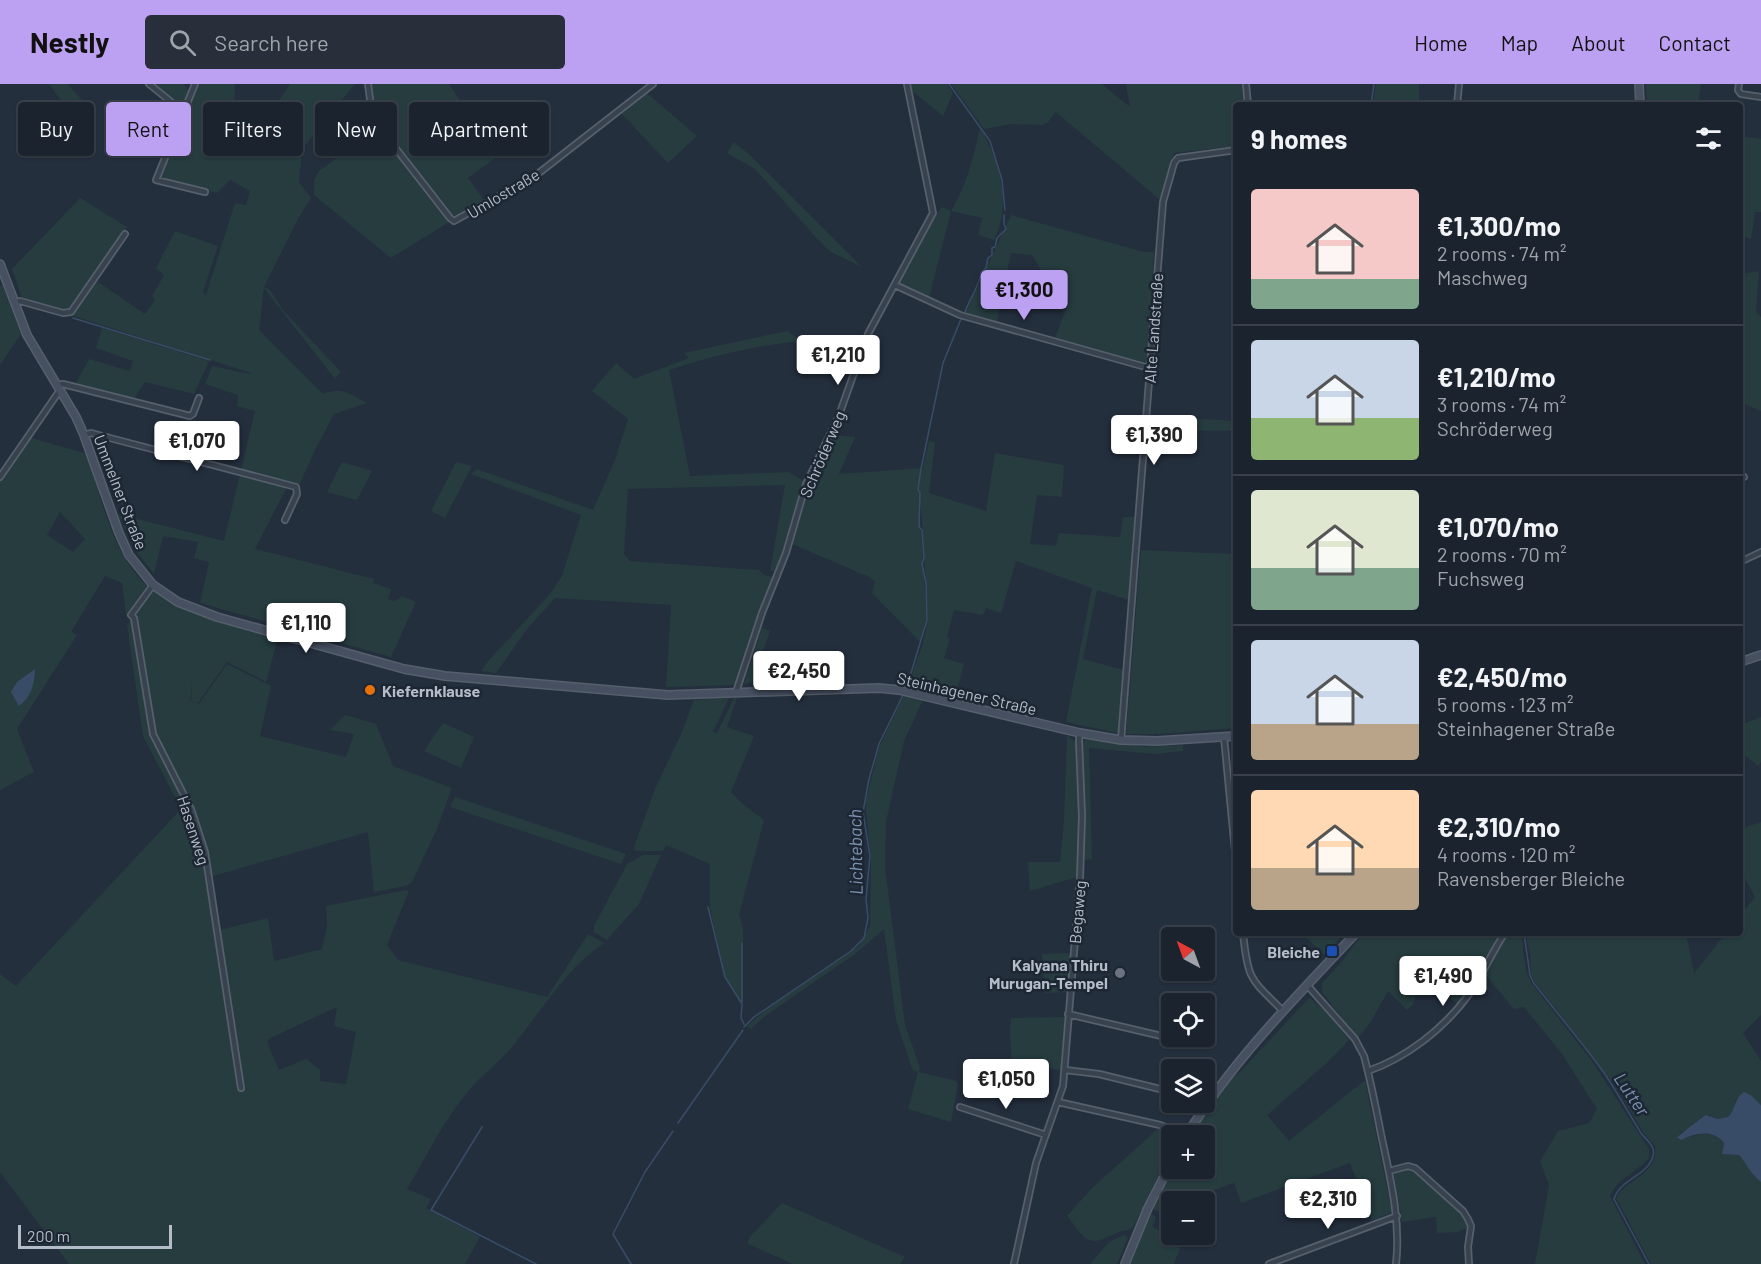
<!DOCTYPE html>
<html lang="en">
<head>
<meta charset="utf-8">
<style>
  body { margin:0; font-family:Barlow,sans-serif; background:#282f3a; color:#f1f3f6; height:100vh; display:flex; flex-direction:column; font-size:22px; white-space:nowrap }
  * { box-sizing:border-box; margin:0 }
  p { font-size:20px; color:#a0a4aa }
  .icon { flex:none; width:33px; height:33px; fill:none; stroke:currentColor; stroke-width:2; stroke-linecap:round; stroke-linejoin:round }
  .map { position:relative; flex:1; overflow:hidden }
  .side { position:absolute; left:1233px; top:18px; width:510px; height:834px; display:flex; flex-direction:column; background:#1b232e; border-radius:6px; box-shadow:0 2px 4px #0004,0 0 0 2px #39404a }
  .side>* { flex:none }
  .banner { position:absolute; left:18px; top:18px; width:570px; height:54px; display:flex; gap:12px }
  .needle { width:39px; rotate:319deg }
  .buttons { position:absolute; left:1161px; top:843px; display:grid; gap:12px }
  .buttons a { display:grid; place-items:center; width:54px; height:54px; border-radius:6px; background:#1b232e; box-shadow:0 2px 4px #0004,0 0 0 2px #39404a; font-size:30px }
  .scale { position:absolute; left:18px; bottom:15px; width:154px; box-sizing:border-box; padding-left:6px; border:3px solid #b4bcc9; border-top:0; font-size:16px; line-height:21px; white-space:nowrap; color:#b4bcc9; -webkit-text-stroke:4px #1d2633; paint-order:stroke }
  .price { position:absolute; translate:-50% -51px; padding:0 14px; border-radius:6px; background:#fff; color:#222; font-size:20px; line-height:39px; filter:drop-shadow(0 2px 3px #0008) }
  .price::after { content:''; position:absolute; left:50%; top:36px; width:18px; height:14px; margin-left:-9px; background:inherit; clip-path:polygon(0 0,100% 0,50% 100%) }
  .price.selected { background:#bca0f2; color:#111 }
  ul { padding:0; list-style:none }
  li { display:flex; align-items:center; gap:18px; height:150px; padding:0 18px }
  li+li { border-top:2px solid #39404a }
  li span { display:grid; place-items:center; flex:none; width:168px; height:120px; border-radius:6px; color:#555 }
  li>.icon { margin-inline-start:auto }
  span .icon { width:72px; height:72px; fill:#fffc; stroke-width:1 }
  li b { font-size:26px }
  h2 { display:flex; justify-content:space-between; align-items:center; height:72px; padding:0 18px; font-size:26px }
  .tag { padding:0 21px; border-radius:6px; background:#1b232e; box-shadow:0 2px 4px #0004,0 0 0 2px #39404a; font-size:21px; line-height:54px }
  .tag.selected { background:#bca0f2; color:#111 }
  header { display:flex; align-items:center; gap:36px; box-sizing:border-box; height:84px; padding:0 30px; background:#bca0f2; color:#111 }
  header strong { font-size:28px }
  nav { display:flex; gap:33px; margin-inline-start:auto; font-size:21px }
  .search { width:420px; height:54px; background:#282f3a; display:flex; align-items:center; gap:15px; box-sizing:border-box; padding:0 21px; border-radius:6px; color:#a0a4aa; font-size:22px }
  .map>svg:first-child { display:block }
  .green { fill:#263c3f; fill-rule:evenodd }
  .water { fill:#394c67 }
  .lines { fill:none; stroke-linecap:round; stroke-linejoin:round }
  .stream { stroke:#394c67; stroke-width:1.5 }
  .minor-casing { stroke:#565f6c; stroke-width:8 }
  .secondary-casing { stroke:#565f6c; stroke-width:10 }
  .minor { stroke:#38414e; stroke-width:4.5 }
  .secondary { stroke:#465061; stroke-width:7 }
  .food-dot { fill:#e8710a; stroke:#1d2633; stroke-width:2 }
  .transit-dot { fill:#1a4fb4; stroke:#1d2633; stroke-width:2 }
  .worship-dot { fill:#6b7280; stroke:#1d2633; stroke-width:2 }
  .labels { text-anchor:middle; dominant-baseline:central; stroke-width:5; stroke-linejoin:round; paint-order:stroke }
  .street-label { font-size:16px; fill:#b4bcc9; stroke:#1d2633 }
  .poi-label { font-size:16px; font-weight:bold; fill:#b4bcc9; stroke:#1d2633; text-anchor:end }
  .water-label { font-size:18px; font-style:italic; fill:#7c92b1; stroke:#1d2633 }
</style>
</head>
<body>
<header>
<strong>Nestly</strong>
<div class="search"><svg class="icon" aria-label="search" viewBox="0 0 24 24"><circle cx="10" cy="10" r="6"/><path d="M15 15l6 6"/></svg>Search here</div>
<nav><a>Home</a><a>Map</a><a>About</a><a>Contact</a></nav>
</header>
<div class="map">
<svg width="1761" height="1180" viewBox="0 0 1761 1180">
  <rect width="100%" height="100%" fill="#242f3e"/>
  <!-- green -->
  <path class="green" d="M49,0H68L82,16L68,26Z
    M152,0H184L189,7L183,22L175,19Z
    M198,0H235L234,20L258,30L280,15L290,0H355L302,65L299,98L311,114L298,135L264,203L270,206L283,226L341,288L335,295L264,204L259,246L323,310C342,302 350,310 367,319L334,330L315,366L299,402L289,399L255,465L374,495L373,499L391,505L388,515L395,517L402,512L416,518L391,573L200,519L209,478L194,474L198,458L163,452L154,490L136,467L118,430L224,457L255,327L237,322L238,311L205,300L212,282L250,290L251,289L71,231L93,198H98L145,230L155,216L152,212L164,191L156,184L175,147L218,162L203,208L206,211L235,119L246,121L250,107L230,96L217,109L159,94Z
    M371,0H449L498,72L468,94L484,116L456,132L448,128L380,41L374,24Z
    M910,0H947L953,9L943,32L911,6Z
    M951,0H1102L1130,23L1126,0H1243L1245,21H1236V62L1174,69L1160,116L1056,28L1048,38L1042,41L1012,40L984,45Z
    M1376,0H1419V21H1373Z
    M1646,0H1701L1698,21H1647Z
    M645,10H648L697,52L668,79L621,29Z
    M980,44C1000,77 1012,120 994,156L978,151L982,134L951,127L929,214L901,201L900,198L940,125L942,123L951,127C967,101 973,74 980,44Z
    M376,45L449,136V138L391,174L314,111V96L319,87Z
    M1740,52L1761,55V128H1755L1751,155L1740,151Z
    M734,58L751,72L862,183L831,168L821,159L755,85L727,69Z
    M80,114L127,143L68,225H59L22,214L12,185Z
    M1011,131L1144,168H1154L1147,281L1055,254L1069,217L1041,204L1043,189L1032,171L1011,169L997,238L965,230Z
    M1759,187L1756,228L1761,233V327L1740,318V190Z
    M2,200L21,250L0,281V202Z
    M102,244L209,277L194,310L145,298L134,315L75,301L89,275L130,287L133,277L96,264Z
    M787,247L802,257C757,261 712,272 669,286L690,392L788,388L804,397L782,470L775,487H770L785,401L628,405L624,470L630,477L759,486L764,491L773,493L737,601L666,603L671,521L555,514L527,545L496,589L481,587L488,577L550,510L562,492L581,431L471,390L477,385L593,426L615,376L628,335L592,307L616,279L634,295L689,274L684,269Z
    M1150,332L1236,337V347L1149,346Z
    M834,351L855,353L839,390L923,384L929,357L935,358L929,409L986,427L995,369L1064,381L1062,413L1037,411L1030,460L1056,462L1059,449L1120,453L1123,433H1135L1129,516L1097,506L1083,575L1124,586L1120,642L1118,649L1066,638L1092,504L1016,477L1001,529L986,524L983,531L954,526L947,553L950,555L944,574L964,580L956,611L909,599L923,559L928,535L921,423H919L926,519V535L920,558L872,509L875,498L869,493L790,459L809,402Z
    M28,353L87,370C101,414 112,469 147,502L126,532L122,499L105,492L71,548L77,551L17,645L34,688L0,706V396ZM60,428L85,455L73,468L47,451Z
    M342,378L372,387L357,416L327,408Z
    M456,378L472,382L445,434L431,427Z
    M1141,466L1236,470V644L1160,650H1126Z
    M152,506C188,533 235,542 278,554L266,598L227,578L198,619L191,617L192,598L190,617L199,620L227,580L271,602L260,652L346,673L354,650L330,646L345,631L376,640L393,682L452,704L437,745L412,798L406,802L374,808L368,748L206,794L226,932L231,931L220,846L268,834L274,877L322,865L327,843L326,822L406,806L409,807L387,861L398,876L547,913L588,850L604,859C567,884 544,923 516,958C503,975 485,988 471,1004C445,1033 427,1072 407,1105L431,1115L426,1124L480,1153L465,1180H69L0,1088V890L16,902L181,725L143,652L127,541ZM337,923L334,942L356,948L346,1000L320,997V986L306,975L279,986L268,960V955Z
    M762,544L770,547L752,599L744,600Z
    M904,611L923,616L904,657L886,738L885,783L905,941L920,984L919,988L956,997L958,1001L951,1038L908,1025L918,988L914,987L911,982L896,936L884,845L855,870L765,932L751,945L747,942L767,925L859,862L870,842L871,773L866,728V717L878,666Z
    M737,613L727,643L754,652L731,708L745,722L764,736L739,831L743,844V917H740L725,893L710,824V780L666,761L663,767H635L634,763L655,705L682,648L694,616L729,614L713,648L717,649L734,614Z
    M1761,633V678L1758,682L1740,667V641Z
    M443,639L474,653L461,684L424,667Z
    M1067,651L1076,658L1078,721L1077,793L1030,807L1028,778H1060L1064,736Z
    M1087,655L1145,663L1183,661V667L1153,670L1089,664L1092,775L1085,776L1082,658Z
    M455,713L626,770L621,780L450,723Z
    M1761,738V931L1743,949L1761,977V1021L1752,1012L1736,1015L1734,1025L1728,1033L1718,1035L1709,1031C1698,1035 1691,1044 1680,1049L1682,1056C1695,1049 1714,1046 1724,1059L1722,1066L1730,1071H1739C1747,1080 1751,1091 1761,1098V1180H1651L1616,1114C1627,1094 1659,1091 1655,1062C1639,1046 1631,1026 1619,1008C1591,970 1563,934 1534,897L1531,890L1530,869L1525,849H1686L1694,889L1726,849H1740V832L1755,813L1740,785V745Z
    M643,771H661L639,820L607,856L594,848V842L627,780Z
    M1302,849H1345L1324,871Z
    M1363,849H1502L1466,910L1458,920L1451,915L1452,905L1449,895L1419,896L1414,919L1407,926L1388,907L1370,939L1358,954L1322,908V899L1343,876Z
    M1507,849H1521L1526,886L1532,900L1592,977L1649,1065V1074C1638,1087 1616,1096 1610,1112L1645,1180H1535L1549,1101L1540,1077L1558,1047L1589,1039L1597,1025L1562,970L1524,923L1514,925L1484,889Z
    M1070,869L1068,908L1045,909L1042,870Z
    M1308,915H1311L1333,934L1349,956L1329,977L1267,1031L1289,1057L1365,996L1392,1128L1372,1137L1350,1079L1241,1119L1234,1099L1212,1107L1205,1119L1172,1118L1159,1128L1153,1125L1173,1085L1204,1084V1052L1192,1051L1232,993L1238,990Z
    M1066,933L1061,986L1021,982L1018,995L1010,993C1014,973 1008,954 1011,934Z
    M1160,1043L1180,1049L1179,1051L1172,1052L1171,1065L1133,1144C1127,1147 1120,1147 1114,1150C1086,1165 1085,1154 1067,1132L1093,1103Z
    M1408,1085L1420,1091L1463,1132L1467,1137V1144L1458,1148L1437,1149L1436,1133L1402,1138L1394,1089Z
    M782,1119L905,1173L900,1180H793L748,1160L749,1154Z
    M1151,1130L1156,1133L1152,1142L1167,1152L1166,1156L1180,1164L1174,1180H1130Z
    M1124,1151L1128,1154L1117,1180H1090L1109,1158Z"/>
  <!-- water -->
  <path class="water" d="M35,585C34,601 32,612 19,622L11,608L17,598Z
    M1744,1008L1752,1012L1761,1021V1098C1751,1091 1747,1080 1739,1071L1722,1070L1724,1059C1713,1045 1695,1049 1682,1056L1677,1054C1679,1051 1701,1034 1706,1031L1718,1035L1728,1033C1736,1025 1734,1014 1744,1008Z"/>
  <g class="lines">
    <!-- stream -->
    <path class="stream" d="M949,0L990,57L1002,96L1005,126
      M1371,21L1374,0
      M965,228C970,214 980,201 981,188L986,184L988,174L992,171V164L995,163L997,154L1006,145L1004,140V131
      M73,234L210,276
      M908,599L927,536L926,499L922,480L924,474L922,446L919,443L920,409L918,405L921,385L943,279L961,235
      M708,823L725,893L742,920L741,934L744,940
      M1524,849L1530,891L1533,898C1556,928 1580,956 1602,986C1616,1006 1628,1028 1641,1049C1646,1056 1656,1062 1653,1072C1648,1092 1621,1094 1614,1115L1649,1180
      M742,918V859
      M744,943L754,933L851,867L864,854L868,834L866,815L870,772L863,728L869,695L879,660L903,611
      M678,1039L743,946
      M482,1043L431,1126L536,1180
      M631,1180L613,1150L645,1088L673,1047"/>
    <defs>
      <path id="minor" d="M149,0L175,21L184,26
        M195,0L156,96L205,108
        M368,0L372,30L376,39L450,134L454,137L535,92L653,0
        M1246,0L1248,21
        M1739,0L1738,6L1741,10L1761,13
        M1457,21L1459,0
        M895,201L960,231L1149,284
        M15,219L20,217L63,229L71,228L125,150
        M57,301L63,300L190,332L193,330L199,314
        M84,351L91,349L296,403L297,410L285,436
        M0,393L60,306
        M1740,395L1744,393
        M1740,478L1761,468
        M153,501L131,531L134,534L153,650L191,725L205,768L241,1004
        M736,608L762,529L786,469L806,400L838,334L868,250L933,129L907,0
        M1224,653L1236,777
        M1121,656L1163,118L1174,79L1178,74L1236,66
        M1243,849C1248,897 1250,894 1283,927
        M1307,901L1355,955L1364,972C1371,998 1376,1024 1381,1050C1390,1093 1401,1136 1396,1180
        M1068,930L1187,958
        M1065,986L1099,990L1172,1008
        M1368,987C1406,974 1443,945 1467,913C1482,893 1491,869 1505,849
        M1058,1018L1160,1041L1187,1050
        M960,1023L1046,1051
        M1389,1087L1408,1082L1415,1084L1463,1127L1468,1135L1471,1142L1468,1163L1469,1180
        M1014,1180L1036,1079L1063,1002L1080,794L1082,732L1079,656L1080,649
        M1269,1180L1397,1132"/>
      <path id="secondary" d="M1639,0L1640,21
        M0,180L27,251L76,333L84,351L119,449L129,471L153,501L178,518L217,533L404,585L445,592L668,611L879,604L899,606L1080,649L1121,656L1157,657L1236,652
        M1740,578L1761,571
        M1186,1052C1233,976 1296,913 1356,849
        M1125,1180L1148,1124L1172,1077"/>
    </defs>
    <!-- minor casing -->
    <use href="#minor" class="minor-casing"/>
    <!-- secondary casing -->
    <use href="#secondary" class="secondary-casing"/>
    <!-- minor -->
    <use href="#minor" class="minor"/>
    <!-- secondary -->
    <use href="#secondary" class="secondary"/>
  </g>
  <!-- markers -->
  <circle class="food-dot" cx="370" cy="606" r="6"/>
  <rect class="transit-dot" x="1326" y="861" width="12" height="12" rx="3"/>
  <circle class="worship-dot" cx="1120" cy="889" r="6"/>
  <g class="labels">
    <!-- street labels -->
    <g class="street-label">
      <text transform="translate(503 109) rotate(-31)">Umlostraße</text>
      <text transform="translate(1153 244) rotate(-86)">Alte Landstraße</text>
      <text transform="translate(822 370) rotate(-67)">Schröderweg</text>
      <text transform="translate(121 408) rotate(69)">Ummelner Straße</text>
      <text transform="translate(967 609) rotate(13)">Steinhagener Straße</text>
      <text transform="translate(194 746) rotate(72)">Hasenweg</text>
      <text transform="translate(1077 828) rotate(-85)">Begaweg</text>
    </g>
    <!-- poi labels -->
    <g class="poi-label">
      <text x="382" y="606" text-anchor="start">Kiefernklause</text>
      <text x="1320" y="867">Bleiche</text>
      <text x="1108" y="880">Kalyana Thiru<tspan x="1108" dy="18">Murugan-Tempel</tspan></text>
    </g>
    <!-- water labels -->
    <g class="water-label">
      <text transform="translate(855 768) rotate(-91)">Lichtebach</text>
      <text transform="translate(1632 1010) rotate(56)">Lutter</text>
    </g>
  </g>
</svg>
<div class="buttons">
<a><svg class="needle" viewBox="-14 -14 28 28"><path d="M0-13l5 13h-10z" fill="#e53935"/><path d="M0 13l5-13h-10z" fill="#a0a4aa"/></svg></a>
<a><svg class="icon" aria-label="locate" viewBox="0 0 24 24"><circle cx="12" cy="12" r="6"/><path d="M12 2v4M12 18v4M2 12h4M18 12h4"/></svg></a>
<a><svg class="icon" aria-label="layers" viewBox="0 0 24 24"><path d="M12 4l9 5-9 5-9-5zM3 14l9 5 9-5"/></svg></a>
<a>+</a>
<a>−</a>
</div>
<div class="scale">200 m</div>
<b class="price selected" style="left:1024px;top:237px">€1,300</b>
<b class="price" style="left:838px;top:302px">€1,210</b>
<b class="price" style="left:1154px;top:382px">€1,390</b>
<b class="price" style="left:197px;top:388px">€1,070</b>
<b class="price" style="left:306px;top:570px">€1,110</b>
<b class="price" style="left:799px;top:618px">€2,450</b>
<b class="price" style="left:1443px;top:923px">€1,490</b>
<b class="price" style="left:1006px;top:1026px">€1,050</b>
<b class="price" style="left:1328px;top:1146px">€2,310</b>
<div class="banner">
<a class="tag">Buy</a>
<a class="tag selected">Rent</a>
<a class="tag">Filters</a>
<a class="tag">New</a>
<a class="tag">Apartment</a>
</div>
<section class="side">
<h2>9 homes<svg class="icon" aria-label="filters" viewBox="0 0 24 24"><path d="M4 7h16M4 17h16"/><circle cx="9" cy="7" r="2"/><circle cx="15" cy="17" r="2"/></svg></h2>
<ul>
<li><span style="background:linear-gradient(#f6c9c9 75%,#7fa58c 0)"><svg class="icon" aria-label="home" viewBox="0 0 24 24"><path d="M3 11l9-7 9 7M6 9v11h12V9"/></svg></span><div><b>€1,300/mo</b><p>2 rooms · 74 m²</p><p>Maschweg</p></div></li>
<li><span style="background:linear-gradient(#c9d6e8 65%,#8fb573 0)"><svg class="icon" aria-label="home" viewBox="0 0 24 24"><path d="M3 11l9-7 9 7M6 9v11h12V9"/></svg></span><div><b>€1,210/mo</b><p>3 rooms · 74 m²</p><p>Schröderweg</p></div></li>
<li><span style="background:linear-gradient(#dfe7d0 65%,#7fa58c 0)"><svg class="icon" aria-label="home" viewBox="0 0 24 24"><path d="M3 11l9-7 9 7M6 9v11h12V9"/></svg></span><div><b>€1,070/mo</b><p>2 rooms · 70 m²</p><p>Fuchsweg</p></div></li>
<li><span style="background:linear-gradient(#c9d6e8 70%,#b9a48a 0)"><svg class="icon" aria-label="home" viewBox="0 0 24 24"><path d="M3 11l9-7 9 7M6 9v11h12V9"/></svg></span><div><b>€2,450/mo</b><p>5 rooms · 123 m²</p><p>Steinhagener Straße</p></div></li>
<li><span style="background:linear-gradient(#ffd9b3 65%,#b9a48a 0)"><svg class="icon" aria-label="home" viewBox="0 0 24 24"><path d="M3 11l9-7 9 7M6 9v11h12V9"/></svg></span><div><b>€2,310/mo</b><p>4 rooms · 120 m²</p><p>Ravensberger Bleiche</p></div></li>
</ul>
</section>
</div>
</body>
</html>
